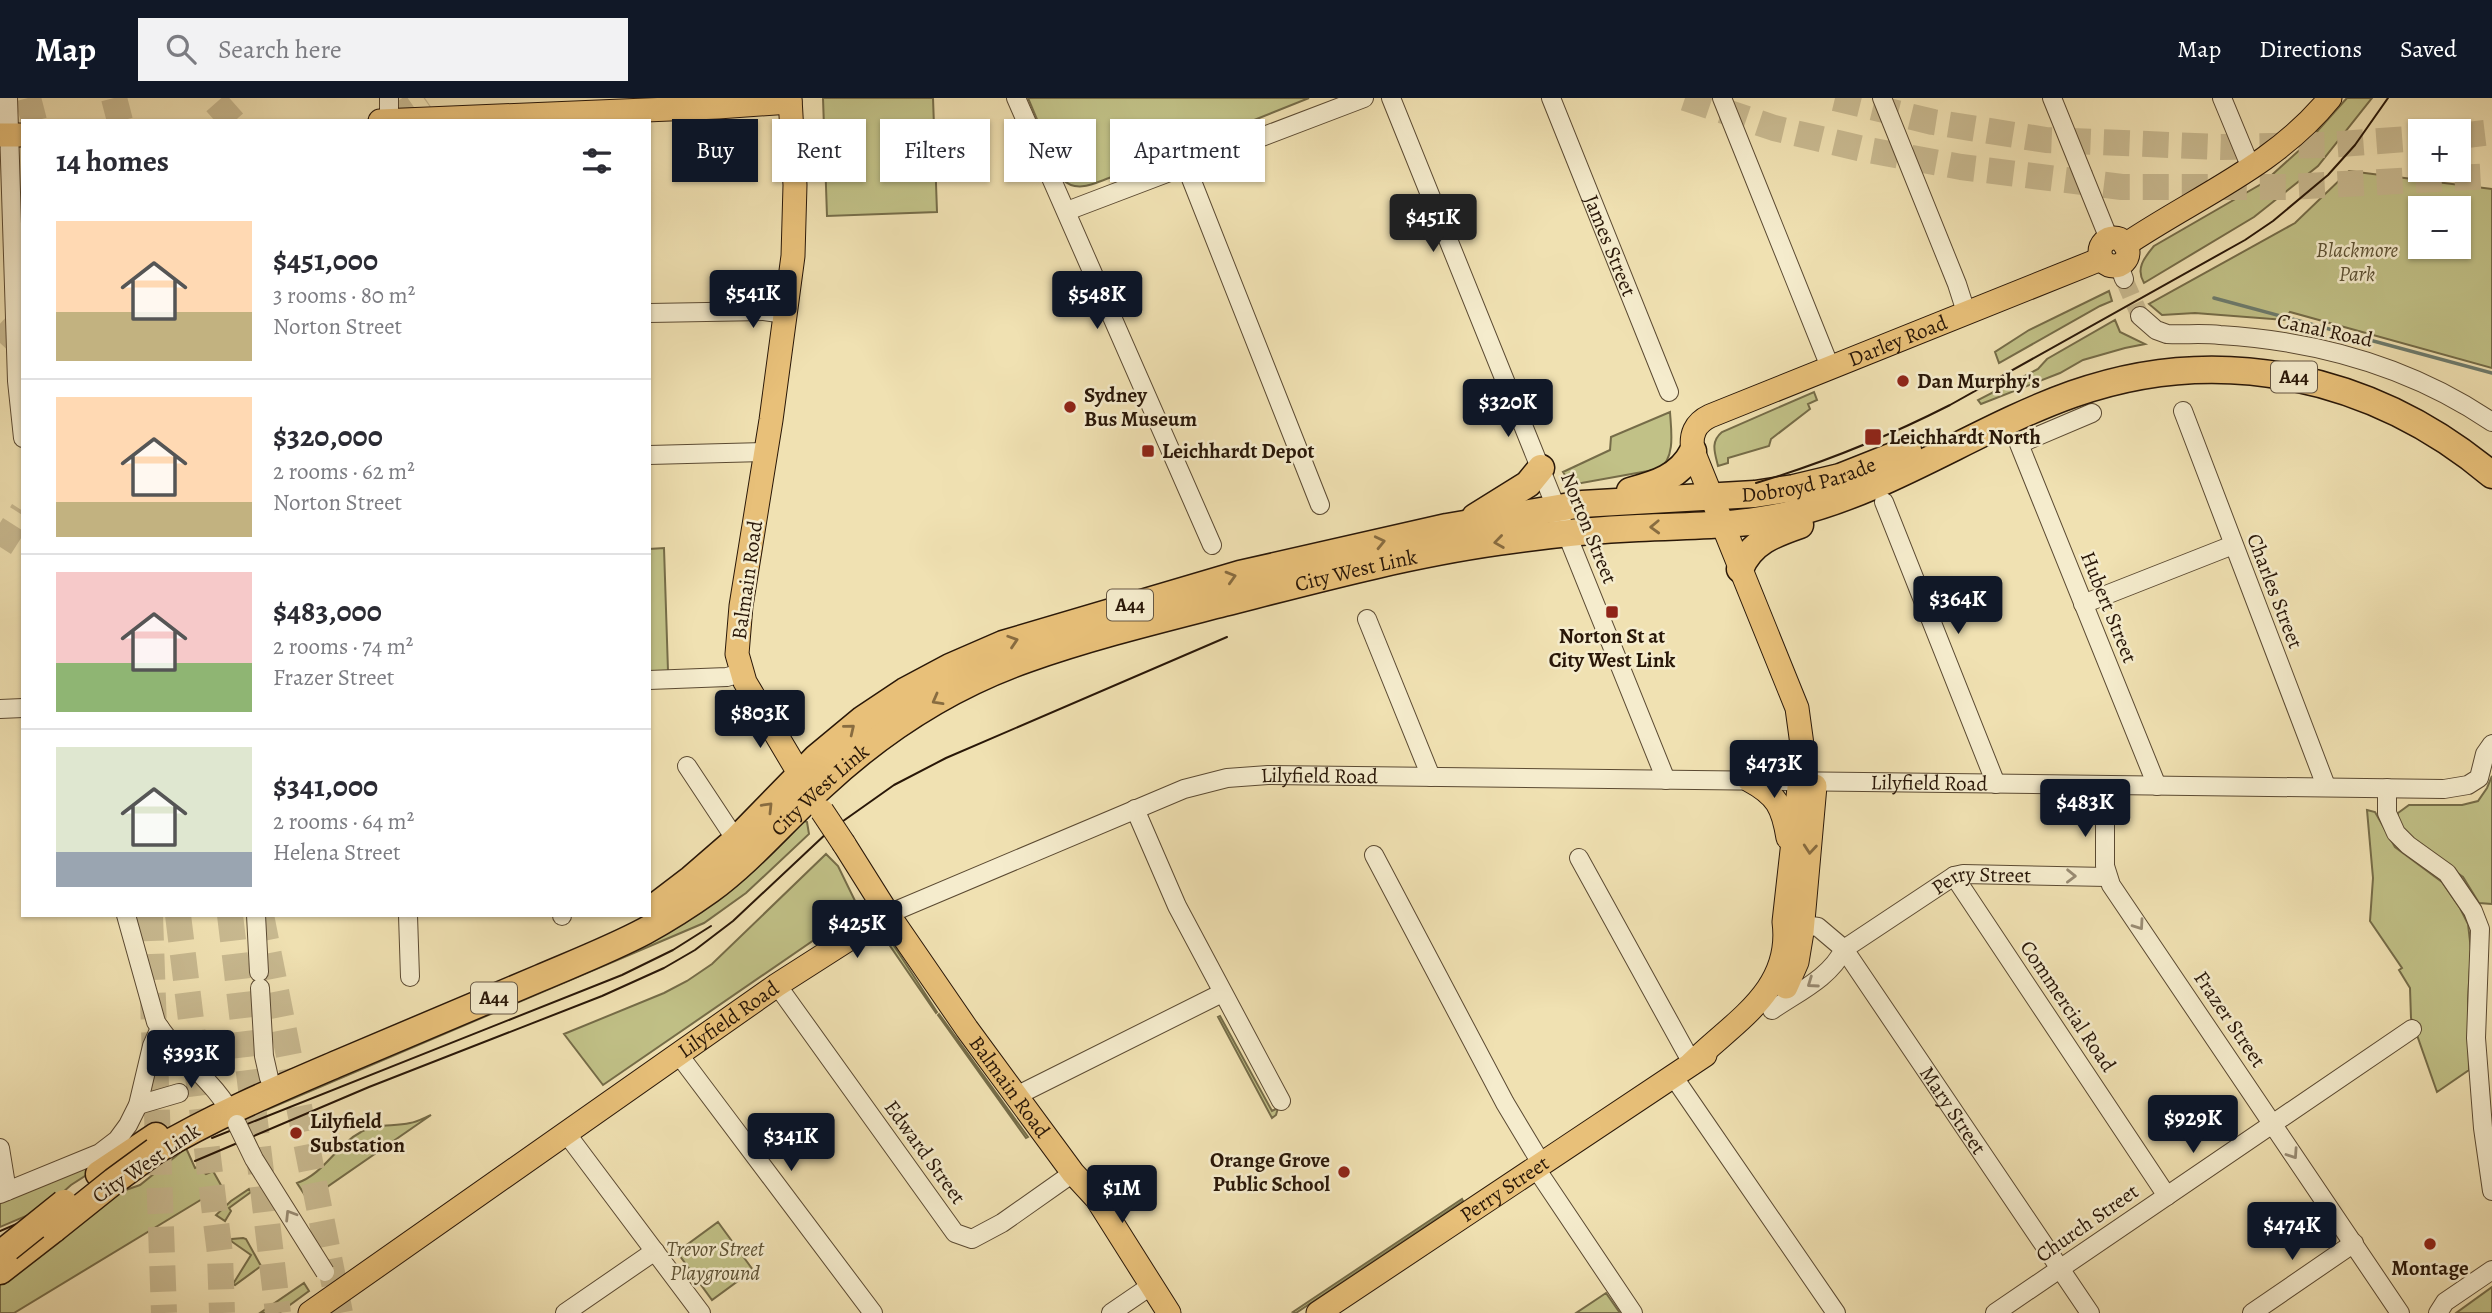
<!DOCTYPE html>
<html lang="en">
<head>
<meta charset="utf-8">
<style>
  body { margin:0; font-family:Alegreya,serif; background:#f2f2f3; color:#2b2b33; height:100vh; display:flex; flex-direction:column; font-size:26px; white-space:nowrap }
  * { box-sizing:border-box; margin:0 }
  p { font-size:23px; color:#7c7c81 }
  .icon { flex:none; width:38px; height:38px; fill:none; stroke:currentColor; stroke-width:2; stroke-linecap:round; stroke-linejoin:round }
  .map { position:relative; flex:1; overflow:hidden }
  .sheet { position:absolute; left:21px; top:21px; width:630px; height:798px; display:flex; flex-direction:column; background:#fff; border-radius:0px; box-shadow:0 2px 5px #0004 }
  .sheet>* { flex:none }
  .top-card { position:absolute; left:672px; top:21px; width:665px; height:63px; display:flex; gap:14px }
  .fabs { position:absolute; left:2408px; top:21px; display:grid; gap:14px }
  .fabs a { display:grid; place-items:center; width:63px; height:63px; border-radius:0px; background:#fff; box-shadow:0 2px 5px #0004; font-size:35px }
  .price { position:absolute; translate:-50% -60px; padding:0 16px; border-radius:7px; background:#111827; color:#fff; font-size:23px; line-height:46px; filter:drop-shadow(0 2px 4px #0008) }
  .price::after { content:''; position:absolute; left:50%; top:42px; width:21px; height:16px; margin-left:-10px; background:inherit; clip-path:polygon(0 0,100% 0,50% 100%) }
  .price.on { background:#222; color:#fff }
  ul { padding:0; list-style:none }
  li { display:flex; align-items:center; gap:21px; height:175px; padding:0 35px }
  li+li { border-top:2px solid #e1e1e2 }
  li span { display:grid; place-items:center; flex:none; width:196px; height:140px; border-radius:0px; color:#555 }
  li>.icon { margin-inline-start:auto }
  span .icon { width:84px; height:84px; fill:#fffc; stroke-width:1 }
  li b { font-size:30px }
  h2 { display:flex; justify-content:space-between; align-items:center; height:84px; padding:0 35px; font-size:30px }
  .pill { padding:0 24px; border-radius:0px; background:#fff; box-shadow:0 2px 5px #0004; font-size:24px; line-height:63px }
  .pill.on { background:#111827; color:#fff }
  header { display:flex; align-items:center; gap:42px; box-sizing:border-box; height:98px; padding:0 35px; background:#111827; color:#fff }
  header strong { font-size:33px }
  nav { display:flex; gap:38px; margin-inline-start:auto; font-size:24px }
  .search { width:490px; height:63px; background:#f2f2f3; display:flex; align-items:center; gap:18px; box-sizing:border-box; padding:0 24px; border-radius:0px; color:#7c7c81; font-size:26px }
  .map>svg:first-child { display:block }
  .green { fill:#c1c187; stroke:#756c48; stroke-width:2; fill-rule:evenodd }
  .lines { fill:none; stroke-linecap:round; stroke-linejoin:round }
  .stream { stroke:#6d7b6d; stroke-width:3.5 }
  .minor-tunnel { stroke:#c8b990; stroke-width:18; stroke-dasharray:18 9; stroke-linecap:butt }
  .highway-tunnel { stroke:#c8b990; stroke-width:26; stroke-dasharray:26 13; stroke-linecap:butt }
  .minor-casing { stroke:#5b4a32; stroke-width:20 }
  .major-casing { stroke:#291708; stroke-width:25 }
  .highway-casing { stroke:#291708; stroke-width:29 }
  .minor { stroke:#f5eccd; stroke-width:18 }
  .major { stroke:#e8c079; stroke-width:23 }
  .highway { stroke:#e8c079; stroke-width:26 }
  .tram { stroke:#291708; stroke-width:2 }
  .minor-bridge-casing { stroke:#5b4a32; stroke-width:20; stroke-linecap:butt }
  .major-bridge-casing { stroke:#291708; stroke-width:25; stroke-linecap:butt }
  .highway-bridge-casing { stroke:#291708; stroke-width:29; stroke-linecap:butt }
  .minor-bridge { stroke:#f5eccd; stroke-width:18 }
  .major-bridge { stroke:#e8c079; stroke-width:23 }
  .highway-bridge { stroke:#e8c079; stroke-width:26 }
  .oneway { stroke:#886c40 }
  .oneway2 { stroke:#998c74 }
  .poi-dot { fill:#8f2418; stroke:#f5eccd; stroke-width:2.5 }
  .labels { text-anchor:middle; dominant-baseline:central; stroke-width:5; stroke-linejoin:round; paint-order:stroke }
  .shield { fill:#f5eccd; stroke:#665743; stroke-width:2 }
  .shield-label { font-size:19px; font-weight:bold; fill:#291708 }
  .street-label { font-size:21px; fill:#291708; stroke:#f5eccd }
  .park-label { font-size:21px; font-style:italic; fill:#5e5234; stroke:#f5eccd }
  .poi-label { font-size:21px; font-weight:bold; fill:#291708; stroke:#f5eccd; text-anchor:start }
</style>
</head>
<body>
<header>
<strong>Map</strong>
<div class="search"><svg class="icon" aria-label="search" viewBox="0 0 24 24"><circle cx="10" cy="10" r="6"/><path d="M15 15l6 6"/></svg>Search here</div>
<nav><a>Map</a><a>Directions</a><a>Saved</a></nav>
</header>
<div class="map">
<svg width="2492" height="1215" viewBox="0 0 2492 1215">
  <rect width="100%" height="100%" fill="#f0e1b2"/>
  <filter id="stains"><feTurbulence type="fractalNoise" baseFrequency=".00286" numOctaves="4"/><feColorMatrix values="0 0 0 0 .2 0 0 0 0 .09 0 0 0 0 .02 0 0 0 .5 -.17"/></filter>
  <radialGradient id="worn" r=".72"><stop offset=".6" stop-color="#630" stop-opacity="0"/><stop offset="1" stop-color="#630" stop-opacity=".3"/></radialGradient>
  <!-- green -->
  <path class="green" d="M823,0H933L937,114L827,118Z
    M1028,0H1309L1109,80C1093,86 1076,95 1062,81Z
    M2347,0H2372L2318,68L2254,119L2144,185C2135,170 2145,159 2154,148L2263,85L2304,48Z
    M2349,73L2492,91V270L2290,214L2285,222L2195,215L2162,217L2149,206L2295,125ZM2420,110H2459V149H2420Z
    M2109,193L2112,203L2100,208L1999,265L1995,254L2029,232Z
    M2115,222L2120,234L2145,246L2125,250L2083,262L2060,275L1981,306L1978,302L2038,271L2047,261Z
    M1814,294L1817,302L1808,306L1810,311L1771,341L1769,348L1728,360V365L1718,368C1715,355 1710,344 1722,334Z
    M1670,314C1671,331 1676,360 1659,371L1576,386L1569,383L1563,374L1610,352L1611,339Z
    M664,450L668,573L649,574V451Z
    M2492,678V806L2479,805L2463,779L2412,743L2397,723L2398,715L2409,707H2462L2478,703L2487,690Z
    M2367,712L2375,714L2395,749L2442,784L2460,810L2468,826L2471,852L2468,901L2469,972L2437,994L2411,920L2410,890L2399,872L2402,870L2370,823L2373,780Z
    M799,721L807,724L809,736L746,795L704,825L252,1018L249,1014L538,891Z
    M826,756L838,768L859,811L603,987L564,936L664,895L687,883L712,866Z
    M889,840L937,914L936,915L886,842Z
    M939,916L1028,1039L1026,1040L938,917Z
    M1220,918L1272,1013L1278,1010L1276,1017L1272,1020L1218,919Z
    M431,1017L324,1091L306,1099L297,1085C324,1076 336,1047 361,1034C377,1025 393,1029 410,1025C417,1024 424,1020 431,1017Z
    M186,1050L195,1070L205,1066L201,1069L202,1073L206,1076L213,1073L222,1089L14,1215H0V1185L117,1095L140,1087Z
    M94,1064L88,1076L71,1087L45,1110L0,1129V1105Z
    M249,1091L251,1094L229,1110L231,1113L225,1123L216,1117L231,1103Z
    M1462,1101L1463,1103L1296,1215L1293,1214Z
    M718,1124L753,1172L712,1202L677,1154Z
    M243,1140L246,1141L261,1168L235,1187L233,1186L251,1157L231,1143L232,1141Z
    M304,1185L309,1193L279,1215H260Z
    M2492,1189V1215H2456Z
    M1606,1195L1620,1215H1576Z"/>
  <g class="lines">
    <!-- stream -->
    <path class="stream" d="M2214,200L2492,275"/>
    <!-- minor-tunnel -->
    <path class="minor-tunnel" d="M2124,181L2140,218"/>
    <!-- highway-tunnel -->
    <path class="highway-tunnel" d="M28,0L34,23
      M114,0L120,23
      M1685,0L1774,30L1863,51L1961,69L2122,89H2288L2492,78
      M1835,0L1933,24L2046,42L2221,49L2328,47L2420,40
      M215,23L241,0
      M392,23L425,0
      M2459,38L2492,34
      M0,245L23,220
      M0,449L23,413
      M150,817L164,1215
      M178,817L220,1156L222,1215
      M230,817L278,1215
      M261,817L340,1215"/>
    <defs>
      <g id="minor">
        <path d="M8,0L17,283L23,340"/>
        <path d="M389,0V23"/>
        <path d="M1016,0L1212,447"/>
        <path d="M1391,0L1666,682"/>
        <path id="s1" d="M1551,0L1669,294"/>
        <path d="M1722,0L1830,269"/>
        <path d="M1882,0L1957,186L1966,214"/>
        <path d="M2052,0L2109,141"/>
        <path d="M2222,0L2251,70"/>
        <path d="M1186,68L1320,407"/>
        <path d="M1067,113L1364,0"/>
        <path d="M2119,167L2124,181"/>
        <path d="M649,215L764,213L785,216"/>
        <path d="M2140,218L2156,232L2167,236C2184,237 2202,235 2220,237C2317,243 2411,269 2492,324"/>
        <path d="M2183,313L2326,688"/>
        <path d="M2092,315L2019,346L2157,688"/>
        <path d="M649,357L766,354"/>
        <path d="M1884,404L1996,686"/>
        <path d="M2083,506L2233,447"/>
        <path d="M1367,521L1431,679"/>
        <path d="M649,582L727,579L741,575"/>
        <path d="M0,611L23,610"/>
        <path d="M687,668L736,742"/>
        <path d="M2387,690V715L2396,735L2408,747L2447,775L2473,813L2480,831L2476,940L2483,1030L2492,1093"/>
        <path d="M1135,711L1177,808L1281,1003"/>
        <path d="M2105,712V768L2111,787L2400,1215"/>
        <path d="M1374,757L1505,1005L1541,1065"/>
        <path d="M1579,760L1692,965"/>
        <path d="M1954,778L2167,1098"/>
        <path id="s2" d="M888,816L1184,691L1227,680L1268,677L2444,691L2468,687L2479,680L2485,656L2492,646"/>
        <path d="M126,817L156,924C179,961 215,982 235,1022"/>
        <path d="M256,817L259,874"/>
        <path d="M408,817L410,879"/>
        <path d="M562,817V818"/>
        <path id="s3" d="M1791,825L1818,829L1844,851L2090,1215"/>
        <path d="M777,887L955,1135L972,1141L1002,1125L1073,1075"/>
        <path d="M260,890L264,958L269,980"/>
        <path id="s4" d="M1772,912C1798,894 1830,880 1844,851L1954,778L1963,776L2107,779"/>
        <path d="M679,957L873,1215"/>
        <path d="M1673,978L1836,1215"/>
        <path d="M1016,998L1222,895"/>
        <path d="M138,1007L179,995"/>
        <path d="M566,1035L701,1215"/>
        <path d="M0,1050L7,1093"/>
        <path d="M1535,1069L1633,1215"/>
        <path d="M0,1096L100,1055L117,1042L128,1027L138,1007L152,948L160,930"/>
        <path d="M565,1215L655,1153"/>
        <path d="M1111,1215L1152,1187"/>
        <path d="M1995,1215L2412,931"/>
        <path d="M2252,1215L2354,1145"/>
        <path d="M2438,1215L2445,1204L2492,1172"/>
      </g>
      <g id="major">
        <path d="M790,0L795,87L793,158L771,322L741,508L737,556L745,584L809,692"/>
        <path d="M380,23L718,9L790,4"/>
        <path d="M0,37H23"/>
        <circle cx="2114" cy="154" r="14"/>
        <path d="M2125,147C2196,99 2275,68 2330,0"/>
        <path d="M1749,682C1777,697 1783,709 1788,740"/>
        <path id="s5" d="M844,746L888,816L967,931L1073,1075L1097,1101L1169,1215"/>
        <path d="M1786,889L1797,864L1802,834L1815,688"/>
        <path id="s6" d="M1692,965C1733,924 1793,893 1784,824L1803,654L1797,610L1693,353C1690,337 1695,325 1710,318L2101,161"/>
        <path id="s7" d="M310,1215L777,887L888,816"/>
        <path id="s8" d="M1318,1215L1705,957"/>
      </g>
      <g id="highway">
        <path d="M1630,393C1656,386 1680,379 1693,353"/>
        <path d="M1475,419L1528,386L1541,370"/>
        <path d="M1740,471C1751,444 1774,436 1800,427"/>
        <path id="s9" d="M653,810L691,781L736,742L816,660L863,621L905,593L950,569L1003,546L1240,476L1447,429L1582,406L1755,396L1794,390L1840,379L1908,352"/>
        <path id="s10" d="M155,1053C214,1018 276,992 339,965C406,937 473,909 540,880C575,865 611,851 645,833C667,821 689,807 710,792C751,762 784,722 822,688C881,633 950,588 1027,561C1092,538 1158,522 1224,505C1314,482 1406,457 1498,444C1545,437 1592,432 1638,430C1690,427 1741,429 1791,416C1891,392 1977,330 2073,296C2220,244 2374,278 2492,377"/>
        <path d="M99,1076L156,1038"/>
        <path d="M0,1173L54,1131"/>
      </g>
    </defs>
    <!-- minor casing -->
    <use href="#minor" class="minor-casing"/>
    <!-- major casing -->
    <use href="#major" class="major-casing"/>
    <!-- highway casing -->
    <use href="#highway" class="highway-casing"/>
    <!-- minor -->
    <use href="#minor" class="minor"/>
    <!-- major -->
    <use href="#major" class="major"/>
    <!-- highway -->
    <use href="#highway" class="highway"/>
    <!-- tram -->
    <path class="tram" d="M1756,385C1823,365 1887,339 1950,307L2245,142L2273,123L2328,77L2355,47L2388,0
      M212,1040L622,877L673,852L711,828
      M195,1063L369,989L602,898L664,870L695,852L733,823L829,733L894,687L946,660L1227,539
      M0,1133L35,1118"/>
    <defs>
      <path id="minor-bridge" d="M237,1026L254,1061L325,1174"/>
      <path id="major-bridge" d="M822,713L844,746"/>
      <path id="highway-bridge" d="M54,1131L114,1083L155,1053
        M8,1150L64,1105"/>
    </defs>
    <!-- minor-bridge casing -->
    <use href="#minor-bridge" class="minor-bridge-casing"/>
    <!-- major-bridge casing -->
    <use href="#major-bridge" class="major-bridge-casing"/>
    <!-- highway-bridge casing -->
    <use href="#highway-bridge" class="highway-bridge-casing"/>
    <!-- minor-bridge -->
    <use href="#minor-bridge" class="minor-bridge"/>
    <!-- major-bridge -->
    <use href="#major-bridge" class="major-bridge"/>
    <!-- highway-bridge -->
    <use href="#highway-bridge" class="highway-bridge"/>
  </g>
  <!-- one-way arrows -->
  <defs><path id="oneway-chevron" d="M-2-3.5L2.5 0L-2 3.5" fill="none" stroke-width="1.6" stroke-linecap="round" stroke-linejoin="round" transform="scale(1.75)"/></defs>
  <g class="oneway">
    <use href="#oneway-chevron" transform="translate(1655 429) rotate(178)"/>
    <use href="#oneway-chevron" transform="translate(1380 444) rotate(-13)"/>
    <use href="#oneway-chevron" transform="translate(1499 444) rotate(172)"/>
    <use href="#oneway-chevron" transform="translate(1231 479) rotate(-16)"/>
    <use href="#oneway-chevron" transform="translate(1013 543) rotate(-18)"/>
    <use href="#oneway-chevron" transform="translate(937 602) rotate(151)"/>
    <use href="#oneway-chevron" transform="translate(850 631) rotate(-39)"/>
    <use href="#oneway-chevron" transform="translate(768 709) rotate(-46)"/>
    <use href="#oneway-chevron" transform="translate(1810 751) rotate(95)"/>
  </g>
  <g class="oneway2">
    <use href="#oneway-chevron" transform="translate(2071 778) rotate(1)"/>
    <use href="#oneway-chevron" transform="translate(2139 827) rotate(55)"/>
    <use href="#oneway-chevron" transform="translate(1812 885) rotate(145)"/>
    <use href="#oneway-chevron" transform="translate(2293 1056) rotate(56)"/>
    <use href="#oneway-chevron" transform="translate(290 1117) rotate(-122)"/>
  </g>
  <!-- markers -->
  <g class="poi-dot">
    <circle cx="1903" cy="283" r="7"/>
    <circle cx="1070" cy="309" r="7"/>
    <rect x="1864" y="330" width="18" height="18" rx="3.5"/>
    <rect x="1141" y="346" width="14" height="14" rx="3.5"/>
    <rect x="1605" y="507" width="14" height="14" rx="3.5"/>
    <circle cx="296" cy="1035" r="7"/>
    <circle cx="1344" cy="1074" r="7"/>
    <circle cx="2430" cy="1146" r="7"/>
  </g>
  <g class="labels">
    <!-- shield labels -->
    <g class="shield">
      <rect x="2271" y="263.5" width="46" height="31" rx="5"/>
      <rect x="1107" y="491.5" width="46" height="31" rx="5"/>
      <rect x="471" y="884.5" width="46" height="31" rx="5"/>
    </g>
    <g class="shield-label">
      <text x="2294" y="279">A44</text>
      <text x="1130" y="507">A44</text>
      <text x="494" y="900">A44</text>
    </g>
    <!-- street labels -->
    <g class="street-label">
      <text stroke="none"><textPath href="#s1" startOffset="159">James Street</textPath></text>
      <text transform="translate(2325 232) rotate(12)">Canal Road</text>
      <text stroke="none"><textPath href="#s6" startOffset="914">Darley Road</textPath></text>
      <text stroke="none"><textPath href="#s9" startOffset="1267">Dobroyd Parade</textPath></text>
      <text transform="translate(1589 430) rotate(68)">Norton Street</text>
      <text stroke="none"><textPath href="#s10" startOffset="1351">City West Link</textPath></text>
      <text transform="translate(747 482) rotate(-82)">Balmain Road</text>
      <text transform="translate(2275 493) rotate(69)">Charles Street</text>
      <text transform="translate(2109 509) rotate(68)">Hubert Street</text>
      <text stroke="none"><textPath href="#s2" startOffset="458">Lilyfield Road</textPath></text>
      <text stroke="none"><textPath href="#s2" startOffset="1068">Lilyfield Road</textPath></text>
      <text stroke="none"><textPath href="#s10" startOffset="763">City West Link</textPath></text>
      <text stroke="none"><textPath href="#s4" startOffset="254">Perry Street</textPath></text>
      <text transform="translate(2068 908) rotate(56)">Commercial Road</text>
      <text transform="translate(2230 921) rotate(56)">Frazer Street</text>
      <text stroke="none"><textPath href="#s7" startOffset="511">Lilyfield Road</textPath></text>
      <text stroke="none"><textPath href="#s5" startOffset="294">Balmain Road</textPath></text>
      <text stroke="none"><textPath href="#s3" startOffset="256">Mary Street</textPath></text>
      <text transform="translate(925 1054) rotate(54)">Edward Street</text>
      <text transform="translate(146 1065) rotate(-34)">City West Link</text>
      <text stroke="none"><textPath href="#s8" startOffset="224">Perry Street</textPath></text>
      <text transform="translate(2087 1125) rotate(-35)">Church Street</text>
    </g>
    <!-- park labels -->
    <g class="park-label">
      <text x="2357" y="152">Blackmore<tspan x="2357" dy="24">Park</tspan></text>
      <text x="715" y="1151">Trevor Street<tspan x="715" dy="24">Playground</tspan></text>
    </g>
    <!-- poi labels -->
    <g class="poi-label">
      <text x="1917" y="283">Dan Murphy's</text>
      <text x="1084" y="297">Sydney<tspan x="1084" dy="24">Bus Museum</tspan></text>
      <text x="1889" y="339">Leichhardt North</text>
      <text x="1162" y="353">Leichhardt Depot</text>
      <text x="1612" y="538" text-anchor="middle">Norton St at<tspan x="1612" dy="24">City West Link</tspan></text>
      <text x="310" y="1023">Lilyfield<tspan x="310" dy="24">Substation</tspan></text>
      <text x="1330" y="1062" text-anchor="end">Orange Grove<tspan x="1330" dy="24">Public School</tspan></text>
      <text x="2430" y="1170" text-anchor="middle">Montage</text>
    </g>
  </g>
  <rect width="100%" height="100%" filter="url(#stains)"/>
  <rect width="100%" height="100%" fill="url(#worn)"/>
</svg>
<div class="fabs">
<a>+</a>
<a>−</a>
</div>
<b class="price on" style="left:1433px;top:156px">$451K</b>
<b class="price" style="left:753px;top:232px">$541K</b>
<b class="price" style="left:1097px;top:233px">$548K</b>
<b class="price" style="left:1508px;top:341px">$320K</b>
<b class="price" style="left:1958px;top:538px">$364K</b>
<b class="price" style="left:760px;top:652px">$803K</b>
<b class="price" style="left:1774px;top:702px">$473K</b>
<b class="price" style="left:2085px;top:741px">$483K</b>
<b class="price" style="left:857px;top:862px">$425K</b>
<b class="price" style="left:191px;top:992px">$393K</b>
<b class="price" style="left:2193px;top:1057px">$929K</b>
<b class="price" style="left:791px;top:1075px">$341K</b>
<b class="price" style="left:1122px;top:1127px">$1M</b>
<b class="price" style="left:2292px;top:1164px">$474K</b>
<div class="top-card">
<a class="pill on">Buy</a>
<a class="pill">Rent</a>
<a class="pill">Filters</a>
<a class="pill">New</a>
<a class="pill">Apartment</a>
</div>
<section class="sheet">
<h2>14 homes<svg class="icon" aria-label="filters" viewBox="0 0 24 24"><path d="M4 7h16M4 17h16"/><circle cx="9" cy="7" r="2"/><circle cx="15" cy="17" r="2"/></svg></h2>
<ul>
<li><span style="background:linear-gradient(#ffd9b3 65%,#c2b280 0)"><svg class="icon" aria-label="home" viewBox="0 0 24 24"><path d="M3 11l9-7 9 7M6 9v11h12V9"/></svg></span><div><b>$451,000</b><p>3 rooms · 80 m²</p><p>Norton Street</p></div></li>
<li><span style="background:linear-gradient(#ffd9b3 75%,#c2b280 0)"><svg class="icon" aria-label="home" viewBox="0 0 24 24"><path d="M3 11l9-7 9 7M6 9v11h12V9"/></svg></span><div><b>$320,000</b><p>2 rooms · 62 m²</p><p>Norton Street</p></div></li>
<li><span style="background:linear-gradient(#f6c9c9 65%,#8fb573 0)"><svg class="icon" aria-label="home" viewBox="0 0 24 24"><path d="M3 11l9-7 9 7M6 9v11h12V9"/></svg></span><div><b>$483,000</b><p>2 rooms · 74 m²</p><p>Frazer Street</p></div></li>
<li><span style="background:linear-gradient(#dfe7d0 75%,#9aa5b1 0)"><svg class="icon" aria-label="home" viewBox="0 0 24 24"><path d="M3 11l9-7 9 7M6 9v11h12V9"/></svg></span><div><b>$341,000</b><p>2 rooms · 64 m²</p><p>Helena Street</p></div></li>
</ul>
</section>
</div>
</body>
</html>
